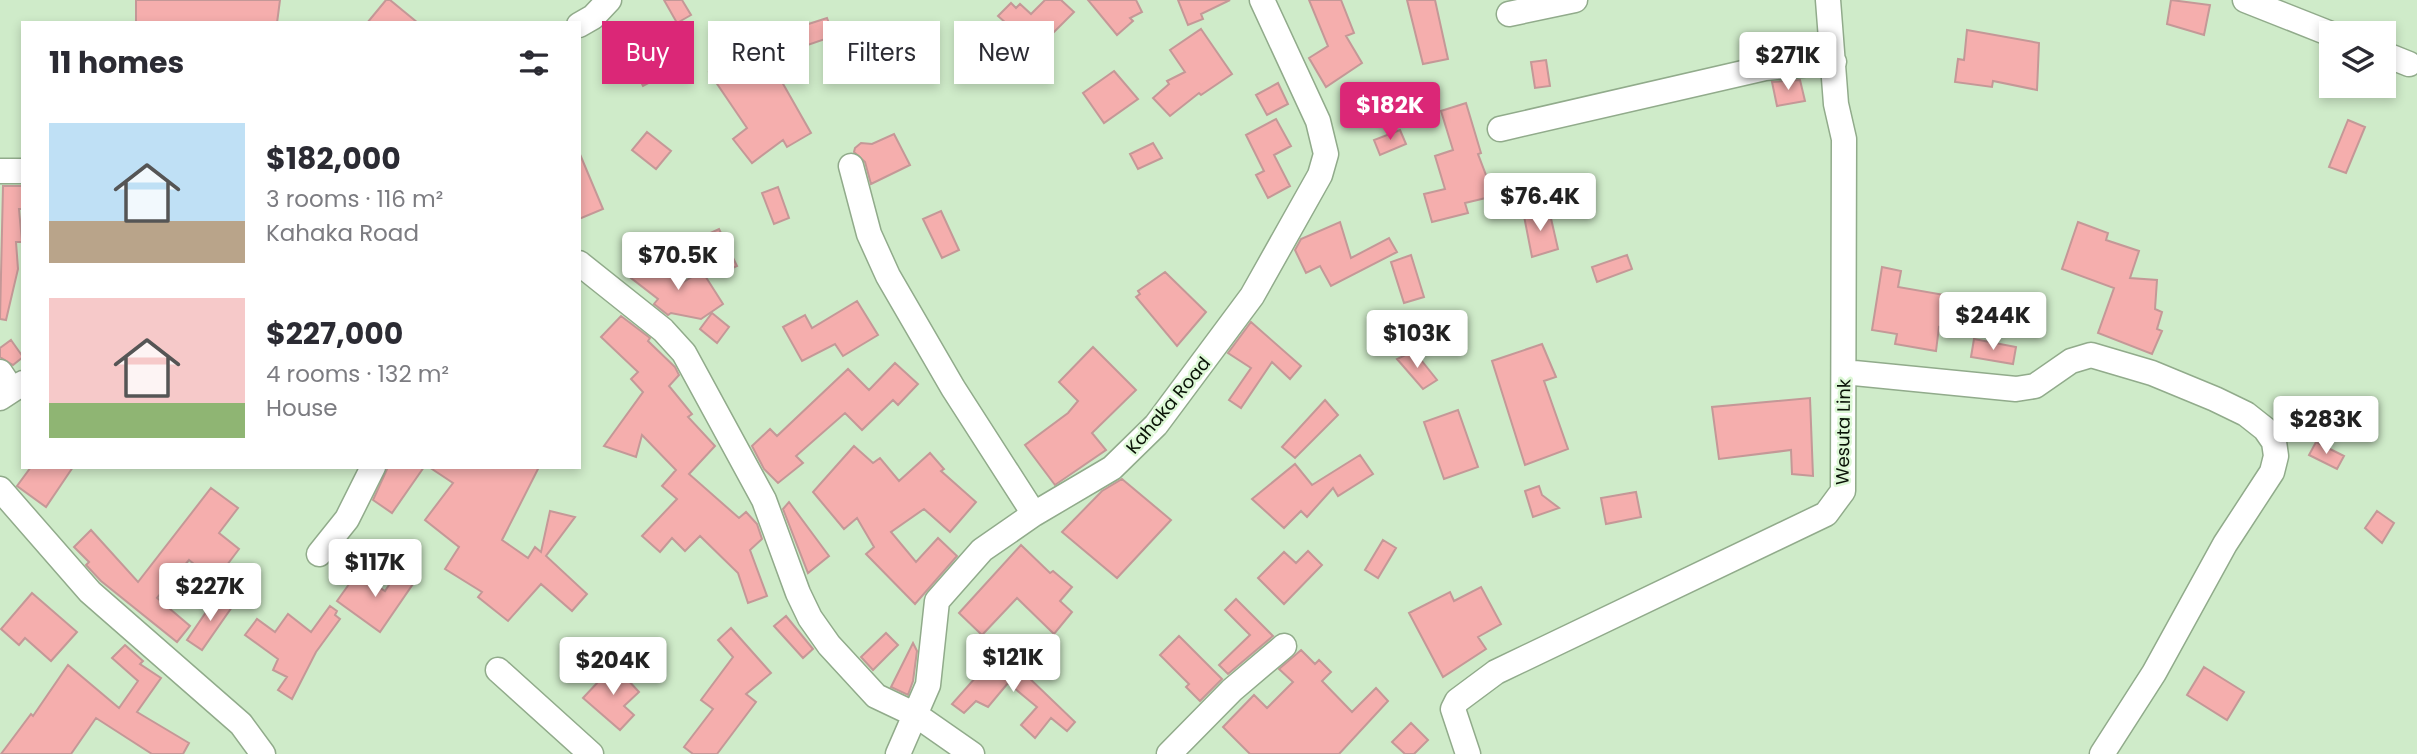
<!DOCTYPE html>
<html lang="en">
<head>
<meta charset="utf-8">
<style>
  body { margin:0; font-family:Poppins,sans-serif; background:#f7f7f7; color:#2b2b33; height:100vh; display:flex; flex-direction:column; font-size:26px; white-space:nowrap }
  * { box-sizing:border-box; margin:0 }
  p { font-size:23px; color:#7c7c81 }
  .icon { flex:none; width:38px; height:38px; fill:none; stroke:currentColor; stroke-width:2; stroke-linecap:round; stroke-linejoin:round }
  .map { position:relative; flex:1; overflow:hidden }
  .details { position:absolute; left:21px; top:21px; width:560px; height:448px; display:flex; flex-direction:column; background:#fff; border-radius:0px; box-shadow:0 4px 10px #0003 }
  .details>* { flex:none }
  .top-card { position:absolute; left:602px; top:21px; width:665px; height:63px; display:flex; gap:14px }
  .buttons { position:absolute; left:2319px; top:21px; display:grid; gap:14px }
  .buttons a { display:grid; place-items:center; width:77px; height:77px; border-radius:0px; background:#fff; box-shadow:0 4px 10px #0003; font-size:35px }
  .price { position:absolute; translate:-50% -60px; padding:0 16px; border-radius:7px; background:#fff; color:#222; font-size:23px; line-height:46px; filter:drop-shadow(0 2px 4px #0008) }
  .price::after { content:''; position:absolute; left:50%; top:42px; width:21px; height:16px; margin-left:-10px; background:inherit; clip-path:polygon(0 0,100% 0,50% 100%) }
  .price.current { background:#db2777; color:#fff }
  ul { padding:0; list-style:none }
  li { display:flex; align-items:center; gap:21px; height:175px; padding:0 28px }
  li span { display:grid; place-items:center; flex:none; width:196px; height:140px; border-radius:0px; color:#555 }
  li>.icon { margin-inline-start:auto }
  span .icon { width:84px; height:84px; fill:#fffc; stroke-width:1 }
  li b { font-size:30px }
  h2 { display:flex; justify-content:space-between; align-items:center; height:84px; padding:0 28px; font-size:30px }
  .pill { padding:0 24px; border-radius:0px; background:#fff; box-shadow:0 4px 10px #0003; font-size:24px; line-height:63px }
  .pill.current { background:#db2777; color:#fff }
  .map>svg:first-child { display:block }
  .building { fill:#f5aead; stroke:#c49897; stroke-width:2 }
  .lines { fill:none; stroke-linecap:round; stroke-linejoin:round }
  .street-casing { stroke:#91ab8b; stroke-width:27 }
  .street { stroke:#fff; stroke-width:24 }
  .labels { text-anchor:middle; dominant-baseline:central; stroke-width:5; stroke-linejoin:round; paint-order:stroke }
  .street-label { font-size:18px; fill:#091207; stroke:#ddf8d6 }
</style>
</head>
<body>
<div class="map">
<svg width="2417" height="754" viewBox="0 0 2417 754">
  <rect width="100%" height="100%" fill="#cfebc9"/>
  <!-- building -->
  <path class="building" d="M136,0H280L277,23H136Z
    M386,0H390L418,23H367Z
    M664,0H682L691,15L677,23Z
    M1045,0H1061L1074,12L1042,44L1037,32L1027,42L998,16L1011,3L1016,8L1020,4L1031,14Z
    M1088,0H1136L1142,12L1130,18L1133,21L1117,35Z
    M1178,0H1230L1201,14L1203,19L1188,25Z
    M1309,0H1341L1354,33L1346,36L1362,63L1326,87L1309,58L1328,46Z
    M1407,0H1435L1448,59L1423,64Z
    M2171,0L2210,5L2204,35L2167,24Z
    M827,18L834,36L799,48L793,29Z
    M632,27L658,78L643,86L617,35Z
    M1201,29L1232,74L1201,95L1199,93L1170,116L1153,98L1169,84L1167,81L1185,72L1170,50Z
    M1967,30L2039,43L2037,90L1993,81L1992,87L1955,82L1958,59L1964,60Z
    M754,43L767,62L772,59L785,80L782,82L811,133L787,147L783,140L752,163L733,139L747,128L709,72Z
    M1546,60L1550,86L1535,88L1531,62Z
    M1114,71L1138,99L1104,123L1083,93Z
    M1800,80L1805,101L1777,106L1772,82Z
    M1278,83L1288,104L1267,115L1256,95Z
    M1466,103L1481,153L1478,154L1494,196L1465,203L1468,213L1432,222L1424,194L1445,189L1435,156L1453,150L1441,111Z
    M1276,119L1291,146L1274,155L1290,186L1268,198L1256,175L1264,171L1246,135Z
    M2348,120L2365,127L2346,173L2329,167Z
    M1400,130L1406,144L1380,155L1374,140Z
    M647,132L671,151L656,169L632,150Z
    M894,134L910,165L871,184L865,162L854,152L855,148L861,143L872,144Z
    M1153,143L1162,158L1138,169L1130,154Z
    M579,152L603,209L579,219Z
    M3,186H23V209H19L22,242H16L18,269L6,320L0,319Z
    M778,187L789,218L774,224L762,193Z
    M941,211L959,250L942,258L923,219Z
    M1523,211L1550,214L1558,249L1532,257Z
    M1340,222L1351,258L1389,238L1397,252L1331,286L1320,266L1306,273L1295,250L1301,239Z
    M2078,222L2108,233L2106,240L2139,251L2130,278L2157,280L2155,309L2162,312L2157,329L2162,331L2152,354L2098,333L2114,288L2062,269Z
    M719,229L737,266L715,276L697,239Z
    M1411,255L1424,297L1404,303L1391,262Z
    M1627,255L1632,269L1597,282L1592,267Z
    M648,257L680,284L702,271L723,304L701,319L671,313L668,315L654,304L658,299L631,278Z
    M1882,267L1901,271L1898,287L1956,297L1950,329L1939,327L1936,351L1895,344L1897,334L1872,330Z
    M1165,272L1206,312L1177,346L1136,297L1140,294L1138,291Z
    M857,301L878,335L843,356L835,344L802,361L783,327L805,315L812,328Z
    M712,313L729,327L717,343L700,329Z
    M621,316L650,338L648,341L675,367L679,375L669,386L692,414L688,417L715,446L689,474L739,518L746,512L757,524L762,539L750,550L767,596L748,603L738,573L700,536L685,551L672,538L660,552L642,536L677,499L662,486L676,470L642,435L636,457L604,446L643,392L631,379L638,372L601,337Z
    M1251,322L1301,366L1290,379L1272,362L1241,408L1229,400L1251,368L1228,353Z
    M1974,339L2016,347L2013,364L1971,357Z
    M11,340L23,357L13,365L0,357V348Z
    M1542,344L1556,377L1544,381L1568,449L1525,465L1492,361Z
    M1093,347L1136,390L1092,433L1106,450L1055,485L1025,445L1068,413L1078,401L1059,382Z
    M1414,351L1437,380L1423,389L1397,359Z
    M895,363L918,384L898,405L893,400L862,430L845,413L796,456L803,463L778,483L764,469L752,446L770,429L777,436L848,369L869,390Z
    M1810,398L1813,476L1792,474L1791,450L1719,459L1712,407Z
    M1325,400L1338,415L1295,458L1282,447Z
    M1458,410L1478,467L1444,479L1424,422Z
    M2316,442L2344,456L2337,469L2309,455Z
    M854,446L873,463L880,458L899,481L930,453L944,469L941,471L976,502L950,532L924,509L891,532L916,562L938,538L957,556L915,604L866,554L874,547L857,518L844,529L813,492Z
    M1360,455L1373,474L1338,496L1333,488L1307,517L1301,511L1284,528L1252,499L1295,464L1312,485Z
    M31,467H73L46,507L17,486Z
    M388,467H424L392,513L373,500Z
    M429,467H539L502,540L528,558L535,547L541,552L550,511L575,517L546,556L587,594L572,611L541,584L508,621L478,597L482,592L445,569L459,547L425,520L453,483Z
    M1122,479L1171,520L1117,578L1062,532L1102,491Z
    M1539,486L1542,495L1559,508L1533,517L1525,491Z
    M211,488L238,508L219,533L239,549L227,565L238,574L225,590L189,560L157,598L190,626L177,642L101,581L86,565L89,562L74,547L91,530L138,582Z
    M1636,492L1641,517L1606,524L1601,498Z
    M789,502L829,556L808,573L783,509Z
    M2377,511L2394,523L2382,543L2365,528Z
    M1383,540L1396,548L1378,578L1365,570Z
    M1021,545L1050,573L1053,571L1072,587L1060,601L1072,612L1054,634L1017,598L982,635L959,613Z
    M1308,551L1322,565L1284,604L1258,578L1284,552L1296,563Z
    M398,571L415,581L380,632L337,601L357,573L385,591Z
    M1481,587L1501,624L1478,637L1486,649L1443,677L1409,613L1450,592L1454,601Z
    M32,593L77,632L51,661L25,638L19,645L1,629Z
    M217,596L232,607L202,650L187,640Z
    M1236,599L1273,636L1228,674L1219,665L1250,635L1225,610Z
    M330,606L337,611L335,615L340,619L316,652L292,699L278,690L287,677L273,670L278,659L245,635L257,619L275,632L288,614L311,632Z
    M786,616L813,649L803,658L774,626Z
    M731,628L771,673L746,694L756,702L717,754H693L684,747L713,709L701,700L733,657L718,640Z
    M886,633L898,645L873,670L861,657Z
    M1179,636L1222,679L1200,701L1186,687L1189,684L1160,655Z
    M913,643L917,651L913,681L908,695L891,687Z
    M125,645L143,661L140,664L161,678L137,712L189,743L183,754H152L96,718L71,754H1L31,714L33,716L68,665L119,708L138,681L112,658Z
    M1000,650L1075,722L1067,731L1051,718L1035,738L1021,725L1037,707L1008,683L988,707L976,701L964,713L952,704Z
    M1301,650L1315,664L1319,660L1331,672L1322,681L1352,712L1376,688L1388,701L1339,754H1250L1223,727L1254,695L1267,708L1293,682L1279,669Z
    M614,665L639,692L624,706L634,715L620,730L583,698Z
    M2204,667L2244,692L2227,720L2187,695Z
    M1411,723L1428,740L1414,754H1405L1392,742Z"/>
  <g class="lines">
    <defs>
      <path id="street" d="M2245,0L2331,34
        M1509,14L1575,0
        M579,25L593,17L609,0
        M2384,54L2409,64
        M1500,129L1765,68L1834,62
        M851,166L869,234L888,276L953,388L1034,514
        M0,171H23
        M579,263L663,330L684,353L764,500L798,593L810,618L829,645L876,696L916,715L972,754
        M0,372L12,390
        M1844,372L2016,389L2035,386L2071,361L2091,355L2152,373L2215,399L2246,414L2265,429L2274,442L2276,456L2272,472L2225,544L2154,673L2102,754
        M0,398L23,383
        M0,489L90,592L241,724L263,754
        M319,554L347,519L373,467
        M498,670L591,754
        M898,754L928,685L937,601L982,550L1034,514L1112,468L1156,425L1252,296L1320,175L1326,154L1318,121L1262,0
        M1169,754L1232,690L1284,646
        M1468,754L1453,709L1457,701L1496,672L1826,514L1843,491L1844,139L1836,104L1828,0"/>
    </defs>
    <!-- street casing -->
    <use href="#street" class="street-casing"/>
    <!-- street -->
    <use href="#street" class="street"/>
  </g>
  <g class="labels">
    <!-- street labels -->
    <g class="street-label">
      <text transform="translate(1168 405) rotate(-50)">Kahaka Road</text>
      <text transform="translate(1843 432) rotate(-89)">Wesuta Link</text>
    </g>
  </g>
</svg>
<div class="buttons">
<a><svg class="icon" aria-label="layers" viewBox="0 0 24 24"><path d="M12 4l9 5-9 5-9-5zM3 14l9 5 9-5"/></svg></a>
</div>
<b class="price" style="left:1788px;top:92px">$271K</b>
<b class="price current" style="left:1390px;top:142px">$182K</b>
<b class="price" style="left:1540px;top:233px">$76.4K</b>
<b class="price" style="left:678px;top:292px">$70.5K</b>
<b class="price" style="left:1993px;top:352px">$244K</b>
<b class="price" style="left:1417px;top:370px">$103K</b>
<b class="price" style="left:2326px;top:456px">$283K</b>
<b class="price" style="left:375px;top:599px">$117K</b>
<b class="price" style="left:210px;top:623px">$227K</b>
<b class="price" style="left:1013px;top:694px">$121K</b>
<b class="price" style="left:613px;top:697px">$204K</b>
<div class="top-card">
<a class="pill current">Buy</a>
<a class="pill">Rent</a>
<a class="pill">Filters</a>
<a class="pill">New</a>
</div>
<section class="details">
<h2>11 homes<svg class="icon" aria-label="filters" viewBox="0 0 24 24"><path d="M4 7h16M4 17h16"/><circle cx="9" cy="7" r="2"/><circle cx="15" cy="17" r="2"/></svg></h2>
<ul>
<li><span style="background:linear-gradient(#bfe0f5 70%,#b9a48a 0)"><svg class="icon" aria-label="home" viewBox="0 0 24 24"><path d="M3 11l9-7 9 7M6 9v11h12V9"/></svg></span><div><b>$182,000</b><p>3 rooms · 116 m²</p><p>Kahaka Road</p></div></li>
<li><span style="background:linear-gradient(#f6c9c9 75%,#8fb573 0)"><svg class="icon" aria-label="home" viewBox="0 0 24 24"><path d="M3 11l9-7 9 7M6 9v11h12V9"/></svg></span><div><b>$227,000</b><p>4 rooms · 132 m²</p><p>House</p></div></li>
</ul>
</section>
</div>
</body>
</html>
